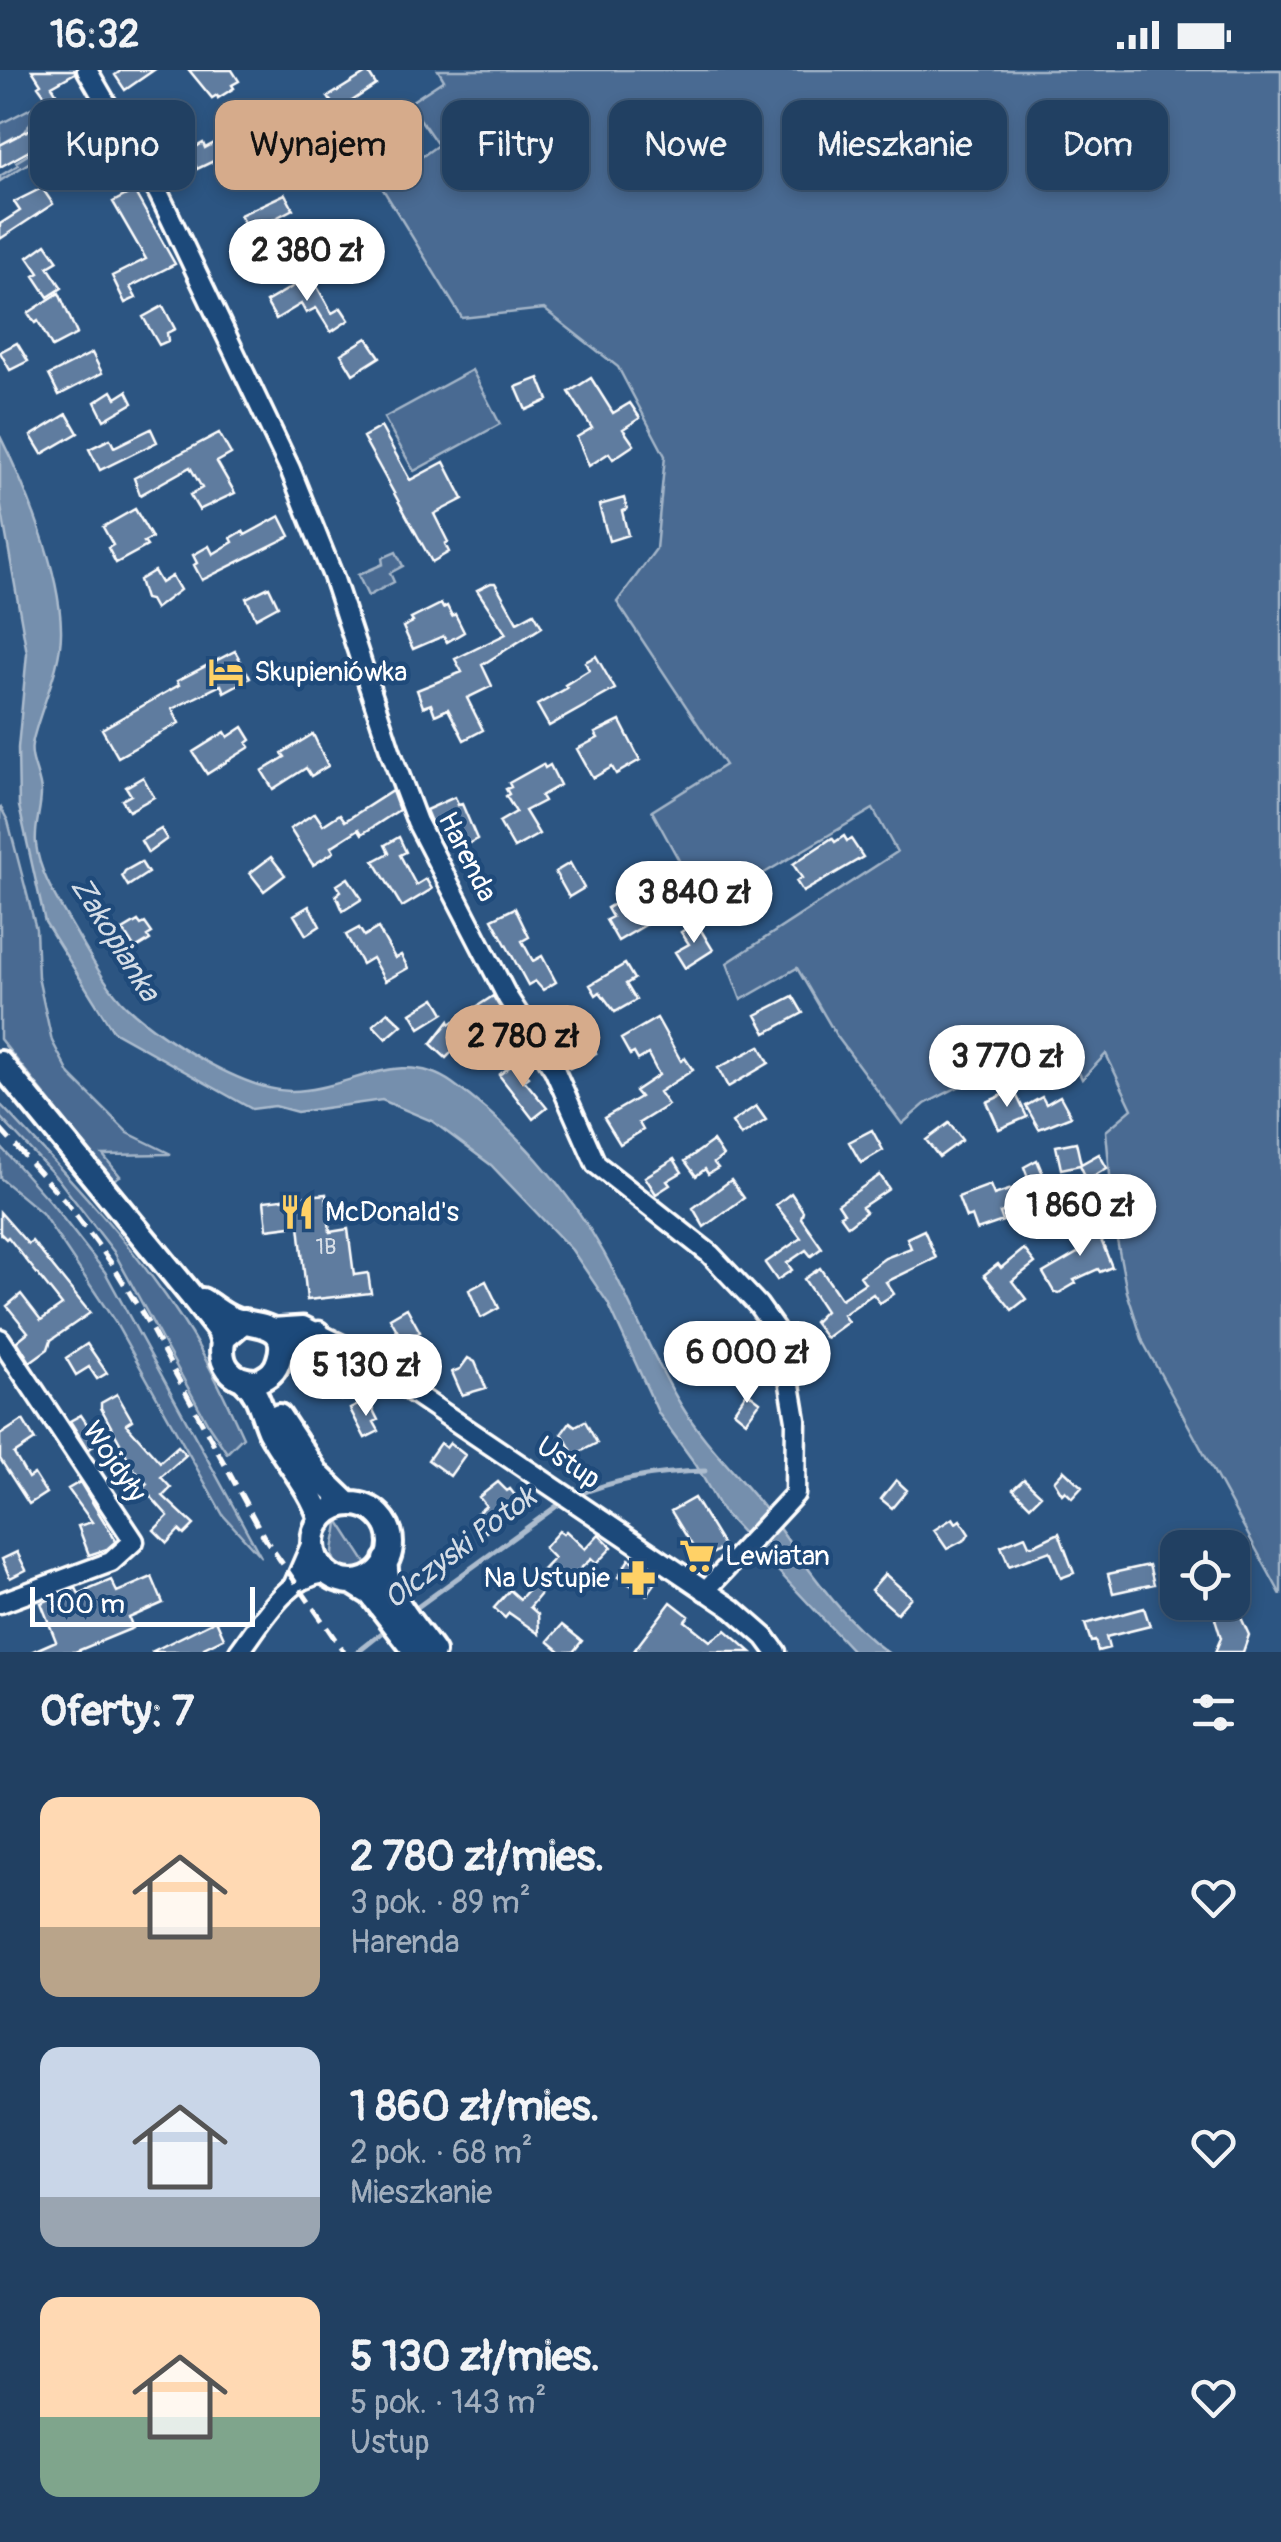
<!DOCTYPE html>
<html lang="pl">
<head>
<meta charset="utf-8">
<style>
  body { margin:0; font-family:Pangolin,sans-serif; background:#2d4b6b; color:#f1f3f6; height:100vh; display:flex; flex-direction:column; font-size:38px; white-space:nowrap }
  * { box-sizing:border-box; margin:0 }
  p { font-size:32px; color:#a2afbe }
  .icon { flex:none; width:55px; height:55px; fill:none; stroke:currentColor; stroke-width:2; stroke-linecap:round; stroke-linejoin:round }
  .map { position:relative; height:1582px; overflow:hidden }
  .panel { display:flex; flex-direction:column; background:#214062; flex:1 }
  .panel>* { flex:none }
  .banner { position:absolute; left:30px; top:30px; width:1222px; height:90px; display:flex; gap:20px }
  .fabs { position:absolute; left:1160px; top:1460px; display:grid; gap:20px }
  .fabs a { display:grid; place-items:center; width:90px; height:90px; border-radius:20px; background:#214062; box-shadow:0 5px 15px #0003,0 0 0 2px #3e5977; font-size:50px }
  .scale { position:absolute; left:30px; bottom:25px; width:225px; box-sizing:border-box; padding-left:10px; border:5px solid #fff; border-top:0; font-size:28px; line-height:35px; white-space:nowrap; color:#fff; -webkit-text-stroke:8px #1f4a7a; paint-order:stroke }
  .price { position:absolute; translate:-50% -85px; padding:0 22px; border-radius:35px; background:#fff; color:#222; font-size:32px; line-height:65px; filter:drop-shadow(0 2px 5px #0008) }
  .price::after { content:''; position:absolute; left:50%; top:60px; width:30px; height:22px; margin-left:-15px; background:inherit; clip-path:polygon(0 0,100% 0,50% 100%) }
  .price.active { background:#d6ab8b; color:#111 }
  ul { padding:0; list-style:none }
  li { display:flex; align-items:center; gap:30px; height:250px; padding:0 40px }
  li span { display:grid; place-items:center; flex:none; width:280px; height:200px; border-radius:20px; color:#555 }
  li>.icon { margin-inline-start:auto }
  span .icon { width:120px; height:120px; fill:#fffc; stroke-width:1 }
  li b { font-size:42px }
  h2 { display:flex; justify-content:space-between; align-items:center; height:120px; padding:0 40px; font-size:42px }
  .pill { padding:0 35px; border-radius:20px; background:#214062; box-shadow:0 5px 15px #0003,0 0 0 2px #3e5977; font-size:35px; line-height:90px }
  .pill.active { background:#d6ab8b; color:#111 }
  .status { display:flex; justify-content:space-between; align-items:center; height:70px; padding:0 50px; background:#214062; direction:ltr }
  .status svg { height:28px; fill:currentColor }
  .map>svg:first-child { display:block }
  .green { fill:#486b92; stroke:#a4b5c8; stroke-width:2.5 }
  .water { fill:#748fad; stroke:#acbcce; stroke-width:2.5 }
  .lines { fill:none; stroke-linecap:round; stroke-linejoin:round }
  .stream { stroke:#acbcce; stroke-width:5 }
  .building { fill:#5e7c9f; stroke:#fff; stroke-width:2.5 }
  .minor-casing { stroke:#fff; stroke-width:25 }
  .major-casing { stroke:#fff; stroke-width:30 }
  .minor { stroke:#1f4a7a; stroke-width:18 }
  .major { stroke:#1f4a7a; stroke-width:22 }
  .rail { stroke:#fff; stroke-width:5; stroke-dasharray:15 8; stroke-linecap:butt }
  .labels { text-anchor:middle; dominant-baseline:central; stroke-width:9; stroke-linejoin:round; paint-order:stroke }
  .number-label { font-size:22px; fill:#d7dee7 }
  .poi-label { font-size:28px; fill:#fff; stroke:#1f4a7a; text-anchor:start }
  .street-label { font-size:28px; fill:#fff; stroke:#1f4a7a }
  .water-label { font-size:30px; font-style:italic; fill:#d5dde6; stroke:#1f4a7a }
</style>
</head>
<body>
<div class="status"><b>16:32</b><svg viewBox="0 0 49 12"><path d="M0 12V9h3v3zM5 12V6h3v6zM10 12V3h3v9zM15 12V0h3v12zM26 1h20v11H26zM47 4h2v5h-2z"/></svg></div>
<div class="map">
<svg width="1281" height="1582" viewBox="0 0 1281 1582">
  <rect width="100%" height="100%" fill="#2c5582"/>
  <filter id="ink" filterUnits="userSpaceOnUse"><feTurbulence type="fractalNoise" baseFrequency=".01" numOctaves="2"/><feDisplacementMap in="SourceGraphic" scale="20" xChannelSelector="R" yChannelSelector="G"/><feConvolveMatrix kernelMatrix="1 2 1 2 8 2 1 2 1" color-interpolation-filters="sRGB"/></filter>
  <g filter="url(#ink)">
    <!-- green -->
    <path class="green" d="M438,0H1281V1525L1143,1272L1127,1222L1115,1160L1106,1061L1132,1039L1106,984L1082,1009L1061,964L925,1034L902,1054L836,965L797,898L741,930L727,893L897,782L873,739L705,838L652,741L725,695L617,532L656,479L665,386L618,297L544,239L462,248L381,116L438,75L409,33L444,10Z
      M55,26L57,30C38,42 27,52 20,75L14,67L0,75V54Z
      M99,42L103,46L0,111V106L18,95L16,92Z
      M472,300L500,354L414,401L384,348Z
      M396,482L403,496L390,503L394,512L368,526L358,505L383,494L382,488Z
      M0,736L8,751L36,859L38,907L52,971L70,1005L128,1063L171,1084L103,1085L120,1106L113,1110L0,969Z
      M0,1034C68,1106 139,1180 191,1264C211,1297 227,1332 243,1367L227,1383L209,1356L114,1182L58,1109L0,1047Z
      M0,1076L51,1133L105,1202L261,1487L223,1445L115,1252L42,1143L0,1108Z
      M338,1450L366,1493V1501L347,1503C322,1490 338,1472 338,1450Z"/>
    <!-- water -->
    <path class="water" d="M0,366C26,418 60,500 61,559C62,598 40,637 32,674C29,690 41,707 41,723C41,740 34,758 36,774C39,805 63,839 78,866C91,888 108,919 126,936C161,968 242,1020 290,1021C346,1022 400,975 452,1013C513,1056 568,1118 604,1183C631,1232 652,1288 681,1335C707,1378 747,1413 776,1454C808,1498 842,1550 887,1582H854L722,1441L696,1395L659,1344L608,1233L572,1180L491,1095L432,1051L382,1030L297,1042L275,1036L252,1039L113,961L45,852L19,736L18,678L27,583L0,431Z"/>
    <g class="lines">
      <!-- stream -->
      <path class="stream" d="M575,1426C617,1408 660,1402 705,1401
        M412,1541L565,1430
        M358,1582L387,1559"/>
    </g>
    <!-- building -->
    <path class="building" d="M32,0H75V3L52,16L76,55L0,97V75L50,49L45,42L53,37L38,16L41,14Z
      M122,0H154L125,20L115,5Z
      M189,0H232L239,11L232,15L234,18L218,28L217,25L212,28Z
      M368,2L376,15L337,41L328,27Z
      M396,46L407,63L381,80L370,63Z
      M98,61L106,77L84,88L76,71Z
      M235,62L243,77L197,99L189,81L203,73L205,78Z
      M42,118L53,134L0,169V154L20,141L14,132Z
      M134,121L175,194L130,217L136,228L125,233L112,206L146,189L113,132Z
      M285,124L293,139L249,162L240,145Z
      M46,174L58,191L48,197L62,218L48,227L34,206L39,203L28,187Z
      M262,182L270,202L255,211L245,191Z
      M311,206L332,243L341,238L349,250L331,262L316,238L306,243L301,234L276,249L266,232Z
      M59,223L77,264L52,277L38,251L35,253L28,243Z
      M163,236L175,259L167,263L168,271L159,275L143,247Z
      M367,268L380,287L353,304L341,284Z
      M17,273L28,291L10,300L0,282Z
      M92,283L102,303L59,325L49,305Z
      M539,308L548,330L526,340L516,317Z
      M591,308L613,343L630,333L640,348L623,359L634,375L613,389L609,383L589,396L577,367L592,358L569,322Z
      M112,321L116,328L127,321L133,333L104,350L95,332Z
      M67,344L78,363L42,384L31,366Z
      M381,357L410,410L444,392L463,429L434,444L448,472L445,474L449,482L432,492L363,367Z
      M151,359L157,372L100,400L89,379L110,369L114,377Z
      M219,363L231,384L217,392L235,423L199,440L190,425L202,418L190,397L140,425L134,408Z
      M624,428L627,439L622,441L628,465L609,471L599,435Z
      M135,439L152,468L144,472L147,476L116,493L108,478L113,475L103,457Z
      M280,446L290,466L202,510L194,495L197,493L193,485L209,476L213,484L233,472L231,468L243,461L245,465Z
      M154,501L161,513L172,506L180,520L155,539L150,530L145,529L139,510Z
      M491,513H495L517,552L534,543L542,557L482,595L492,616L467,628L483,660L464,670L448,639L435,645L431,634L423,637L417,620L462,602L455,589L506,564L477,520Z
      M269,517L278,536L256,548L246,528Z
      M441,534L443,538L447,536L452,546L455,544L464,562L447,572L443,566L413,579L403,557L413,552L411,549Z
      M235,581L250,608L224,622L221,615L172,639L179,653L118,687L102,659L179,615L177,611Z
      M596,586L615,619L549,656L537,635L567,618L565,615L589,600L585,592Z
      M620,651L640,690L616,704L612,697L593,708L577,679L598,668L595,663Z
      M243,657L251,670L247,673L250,677L207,704L193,682L225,662L228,667Z
      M313,664L328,696L311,706L306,698L273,719L262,701L285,687L282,683Z
      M543,694L545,698L550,695L560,715L541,726L544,731L525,741L539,764L514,778L499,752L516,742L506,726L509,724L506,719L511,717L509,713Z
      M143,707L154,727L129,741L122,730L131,725L126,717Z
      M392,721L399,740L362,764L359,759L331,777L334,782L313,795L290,759L315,743L323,755L340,744L345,751Z
      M455,727L458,735L462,734L477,769L464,776L449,743L431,752L426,740Z
      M161,759L167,769L148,783L141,771Z
      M844,766L847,771L851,769L863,787L803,822L796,811L802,808L793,794L832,768L835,772Z
      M399,767L406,782L400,785L416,815L426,809L432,819L402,837L374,791L389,783L385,775Z
      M271,787L285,805L264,821L250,803Z
      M141,792L148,803L128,816L122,806L125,801Z
      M570,793L584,818L569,827L555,802Z
      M348,808L362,829L343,841L336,825L341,821L337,815Z
      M640,819L657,848L618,871L606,850L612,847L607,838Z
      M309,836L320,856L306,865L294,845Z
      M515,838L529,867L522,871L533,891L542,886L556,912L543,920L535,911L528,915L492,849Z
      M138,851L141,855L145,853L152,863L147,866L150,870L135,879L123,860Z
      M696,852L713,880L685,898L675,882L689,874L681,862Z
      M359,858L364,866L378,858L395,888L401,885L408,898L385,911L372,888L362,894L346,865Z
      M625,894L634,909L626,914L636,930L615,942L600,922L596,925L590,915Z
      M493,926L513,959L489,974L491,977L475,989L463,971L446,988L431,974L449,951L450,954Z
      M793,926L803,943L766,963L756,945Z
      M435,928L444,943L420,958L411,943Z
      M388,942L402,955L386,969L373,955Z
      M657,948L681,991L685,988L693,1000L659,1022L668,1035L639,1053L643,1060L620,1074L604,1048L640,1027L635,1021L659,1005L648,984L638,990L634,983L630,985L621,969Z
      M586,966L596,983L570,998L562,984Z
      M760,976L769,993L728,1017L718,998Z
      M516,992L528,1007L524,1010L547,1038L533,1049L499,1005Z
      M1014,1020L1027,1047L999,1059L987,1032Z
      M1060,1026L1071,1046L1039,1059L1026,1036L1042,1027L1046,1034Z
      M756,1036L766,1050L741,1066L732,1052Z
      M949,1053L962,1070L939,1087L926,1070Z
      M872,1060L883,1080L861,1093L849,1072Z
      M713,1071L723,1086L714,1093L718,1098L708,1104L705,1099L696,1106L685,1091Z
      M1076,1072L1081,1094L1099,1084L1107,1098L1087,1110L1080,1095L1061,1099L1056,1076Z
      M674,1089L682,1102L667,1111L670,1115L656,1124L645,1107Z
      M1037,1090L1051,1123L1000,1143L1003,1151L977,1160L972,1146L966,1148L958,1127L990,1115L994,1125L1030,1113L1024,1097Z
      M880,1105L889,1119L862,1137L866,1142L848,1156L840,1145L844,1143L838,1134Z
      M731,1110L744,1128L704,1157L693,1138Z
      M791,1123L803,1141L801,1148L822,1178L811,1186L806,1180L787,1193L792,1200L777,1210L765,1193L801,1168L776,1135Z
      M326,1124L330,1162L348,1159L354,1205L368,1203L371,1223L307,1230L299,1155L267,1159L264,1131Z
      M0,1142L28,1174L32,1171L90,1243L51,1270L48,1279L30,1292L17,1271L28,1262L7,1236L21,1224L41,1250L62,1235L8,1167L6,1169L0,1163Z
      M1093,1150L1112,1197L1100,1202L1098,1199L1074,1210L1076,1213L1059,1223L1054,1222L1043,1203L1079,1182L1069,1163Z
      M924,1160L936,1188L886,1212L894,1224L880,1233L873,1224L843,1245L848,1252L826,1268L814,1252L825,1241L804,1209L820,1198L841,1229L865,1213L860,1206L885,1188L911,1178L907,1168Z
      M1024,1179L1035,1193L1012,1211L1026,1229L1012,1240L984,1205L998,1194L1001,1198Z
      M486,1211L499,1238L481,1248L469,1220Z
      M407,1238L420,1262L403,1271L390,1248Z
      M87,1274L107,1303L97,1309L89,1297L76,1305L66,1288Z
      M336,1286L347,1293L342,1296L351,1311L345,1314L351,1325L341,1330L321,1294Z
      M468,1288L475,1292L486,1318L462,1325L452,1302L460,1299Z
      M747,1322L760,1332L746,1351L734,1341Z
      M117,1324L132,1350L126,1354L160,1392L178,1376L186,1385L161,1407L171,1418L163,1426L194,1455L184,1465L179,1460L167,1473L154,1460L168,1446L143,1418L147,1414L134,1399L101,1338V1333Z
      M368,1330L378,1350L374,1352L379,1361L365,1368L350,1339Z
      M81,1345L99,1372L88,1380L70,1351Z
      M23,1350L35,1370L14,1384L28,1408L34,1404L46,1423L29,1434L0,1389V1365Z
      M585,1351L597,1373L574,1385L562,1363L570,1352L575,1356Z
      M440,1373L446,1378L450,1373L465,1385L450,1406L428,1390Z
      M1064,1400L1082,1417L1072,1428L1065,1421L1062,1424L1054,1411Z
      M1024,1409L1041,1425L1030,1436L1013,1419Z
      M896,1410L907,1420L892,1438L881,1429Z
      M80,1412L116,1471L107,1479L89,1485L78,1456L92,1452L68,1419Z
      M498,1412L507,1421L510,1419L521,1433L486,1462L473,1446L486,1436L479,1427Z
      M694,1428L724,1477L701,1490L671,1441Z
      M953,1448L956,1453L960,1450L969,1464L966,1469L947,1479L934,1460Z
      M559,1461L563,1464L566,1461L585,1479L599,1464L612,1477L596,1494L591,1489L557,1520L550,1513L530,1537L538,1544L539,1564L509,1543L505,1548L494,1538L510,1520L520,1529L542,1505L540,1503L554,1488L544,1478Z
      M1059,1463L1074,1503L1061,1508L1050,1481L1009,1496L1001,1476L1025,1466L1029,1475H1034Z
      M17,1482L26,1500L10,1508L2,1489Z
      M629,1489L658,1509L647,1525L618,1507Z
      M1149,1495L1154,1514L1113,1523L1108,1504Z
      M885,1504L911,1527L897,1543L871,1520Z
      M152,1507L163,1533L129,1548L133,1558L75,1582H31L56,1571L41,1533L76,1518L79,1524L111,1510L117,1522Z
      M671,1532L689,1546L685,1551L710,1571L726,1560L751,1582H633Z
      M1235,1534L1249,1565L1243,1582H1215L1221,1568L1214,1545Z
      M1144,1538L1150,1556L1106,1567L1109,1578L1098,1581L1095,1571L1091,1572L1085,1554Z
      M216,1550L224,1568L204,1578L205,1582H151Z
      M562,1555L582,1571L573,1582H561L548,1571Z"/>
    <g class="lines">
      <defs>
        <path id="minor" d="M87,0L159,124L290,399L333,506L391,683L417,752L508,928L554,999L596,1094L710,1184L758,1235L775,1259L787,1297L796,1350L795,1424L705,1521
          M271,1258L303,1256L344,1276L733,1539L765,1567L776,1582
          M0,1269L134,1471L111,1492L0,1533
          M280,1286L297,1270L319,1261
          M294,1514L314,1468
          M239,1582C262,1552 285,1507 325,1503"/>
        <path id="major" d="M0,993L190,1224L219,1261L223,1273
          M202,1230C213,1236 223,1246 236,1250C257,1256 290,1253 279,1289C276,1301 269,1306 258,1311C231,1312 217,1293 224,1268L244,1251
          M244,1311C260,1324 261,1342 269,1360C285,1390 311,1417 321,1450
          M279,1346L318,1405L347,1433
          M313 1473a39 39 0 1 1 78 0a39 39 0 1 1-78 0Z
          M386,1490C382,1524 415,1556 433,1582
          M355,1514L371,1524L416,1582"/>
      </defs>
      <!-- minor casing -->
      <use href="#minor" class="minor-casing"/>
      <!-- major casing -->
      <use href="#major" class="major-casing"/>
      <!-- minor -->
      <use href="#minor" class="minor"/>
      <!-- major -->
      <use href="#major" class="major"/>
      <!-- rail -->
      <path class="rail" d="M0,1059L67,1133L112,1194L148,1253L264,1467L344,1582"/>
    </g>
  </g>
  <!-- icons -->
  <defs>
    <symbol id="hotel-bare" viewBox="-9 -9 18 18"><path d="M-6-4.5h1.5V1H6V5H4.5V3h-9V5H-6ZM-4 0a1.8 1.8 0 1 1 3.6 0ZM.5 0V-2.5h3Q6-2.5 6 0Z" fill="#ffd166" stroke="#1f4a7a" stroke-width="2.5" paint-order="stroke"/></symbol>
    <symbol id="restaurant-bare" viewBox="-9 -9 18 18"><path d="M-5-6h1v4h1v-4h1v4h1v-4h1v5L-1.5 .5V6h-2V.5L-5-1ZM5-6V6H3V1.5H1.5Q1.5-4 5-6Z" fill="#ffd166" stroke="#1f4a7a" stroke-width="2.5" paint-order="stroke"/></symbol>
    <symbol id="supermarket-bare" viewBox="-9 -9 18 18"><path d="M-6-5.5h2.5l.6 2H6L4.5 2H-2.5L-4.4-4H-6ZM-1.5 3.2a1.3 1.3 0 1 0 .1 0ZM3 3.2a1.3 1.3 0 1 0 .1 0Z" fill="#ffd166" stroke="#1f4a7a" stroke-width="2.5" paint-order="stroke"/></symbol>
    <symbol id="pharmacy-bare" viewBox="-9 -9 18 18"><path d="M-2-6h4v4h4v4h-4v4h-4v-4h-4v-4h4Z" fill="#ffd166" stroke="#1f4a7a" stroke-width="2.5" paint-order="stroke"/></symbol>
  </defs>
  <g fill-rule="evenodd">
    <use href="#hotel-bare" x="201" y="577" width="50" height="50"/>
    <use href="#restaurant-bare" x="272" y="1117" width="50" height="50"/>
    <use href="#supermarket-bare" x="672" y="1461" width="50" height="50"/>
    <use href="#pharmacy-bare" x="613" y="1483" width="50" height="50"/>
  </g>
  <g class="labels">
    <!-- number labels -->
    <g class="number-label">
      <text x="326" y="1177">1B</text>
    </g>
    <!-- poi labels -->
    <g class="poi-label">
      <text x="254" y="602">Skupieniówka</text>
      <text x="325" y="1142">McDonald's</text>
      <text x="725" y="1486">Lewiatan</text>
      <text x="610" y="1508" text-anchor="end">Na Ustupie</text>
    </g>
    <!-- street labels -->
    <g class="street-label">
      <text transform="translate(467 787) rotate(63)">Harenda</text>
      <text transform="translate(114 1392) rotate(56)">Wojdyły</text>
      <text transform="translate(568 1393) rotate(34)">Ustup</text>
    </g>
    <!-- water labels -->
    <g class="water-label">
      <text transform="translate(115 869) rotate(58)">Zakopianka</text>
      <text transform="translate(460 1478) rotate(-37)">Olczyski Potok</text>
    </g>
  </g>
</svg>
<div class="fabs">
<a><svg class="icon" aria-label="locate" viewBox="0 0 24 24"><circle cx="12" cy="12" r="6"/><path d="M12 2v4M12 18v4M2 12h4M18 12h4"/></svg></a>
</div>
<div class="scale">100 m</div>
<b class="price" style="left:307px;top:234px">2 380 zł</b>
<b class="price" style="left:694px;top:876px">3 840 zł</b>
<b class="price active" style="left:523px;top:1020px">2 780 zł</b>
<b class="price" style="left:1007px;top:1040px">3 770 zł</b>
<b class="price" style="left:1080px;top:1189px">1 860 zł</b>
<b class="price" style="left:747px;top:1336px">6 000 zł</b>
<b class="price" style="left:366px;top:1349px">5 130 zł</b>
<div class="banner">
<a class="pill">Kupno</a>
<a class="pill active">Wynajem</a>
<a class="pill">Filtry</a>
<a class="pill">Nowe</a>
<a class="pill">Mieszkanie</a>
<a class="pill">Dom</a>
</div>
</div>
<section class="panel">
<h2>Oferty: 7<svg class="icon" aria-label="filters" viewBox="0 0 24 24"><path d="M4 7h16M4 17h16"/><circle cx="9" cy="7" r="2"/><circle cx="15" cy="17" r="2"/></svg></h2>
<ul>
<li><span style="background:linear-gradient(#ffd9b3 65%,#b9a48a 0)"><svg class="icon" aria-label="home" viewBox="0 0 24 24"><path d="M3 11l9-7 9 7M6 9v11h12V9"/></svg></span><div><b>2 780 zł/mies.</b><p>3 pok. · 89 m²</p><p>Harenda</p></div><svg class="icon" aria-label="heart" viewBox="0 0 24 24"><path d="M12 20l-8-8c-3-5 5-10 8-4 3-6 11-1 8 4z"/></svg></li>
<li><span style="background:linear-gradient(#c9d6e8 75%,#9aa5b1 0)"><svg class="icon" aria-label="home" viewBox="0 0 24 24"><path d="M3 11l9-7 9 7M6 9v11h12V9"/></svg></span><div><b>1 860 zł/mies.</b><p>2 pok. · 68 m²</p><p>Mieszkanie</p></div><svg class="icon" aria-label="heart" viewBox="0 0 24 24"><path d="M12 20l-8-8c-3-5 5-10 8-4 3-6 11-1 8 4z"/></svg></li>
<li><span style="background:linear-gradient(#ffd9b3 60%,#7fa58c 0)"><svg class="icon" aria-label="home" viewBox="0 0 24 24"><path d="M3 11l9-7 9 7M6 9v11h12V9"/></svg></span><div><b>5 130 zł/mies.</b><p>5 pok. · 143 m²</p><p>Ustup</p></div><svg class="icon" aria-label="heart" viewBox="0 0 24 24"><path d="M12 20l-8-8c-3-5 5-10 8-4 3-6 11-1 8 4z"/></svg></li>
</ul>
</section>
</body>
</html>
